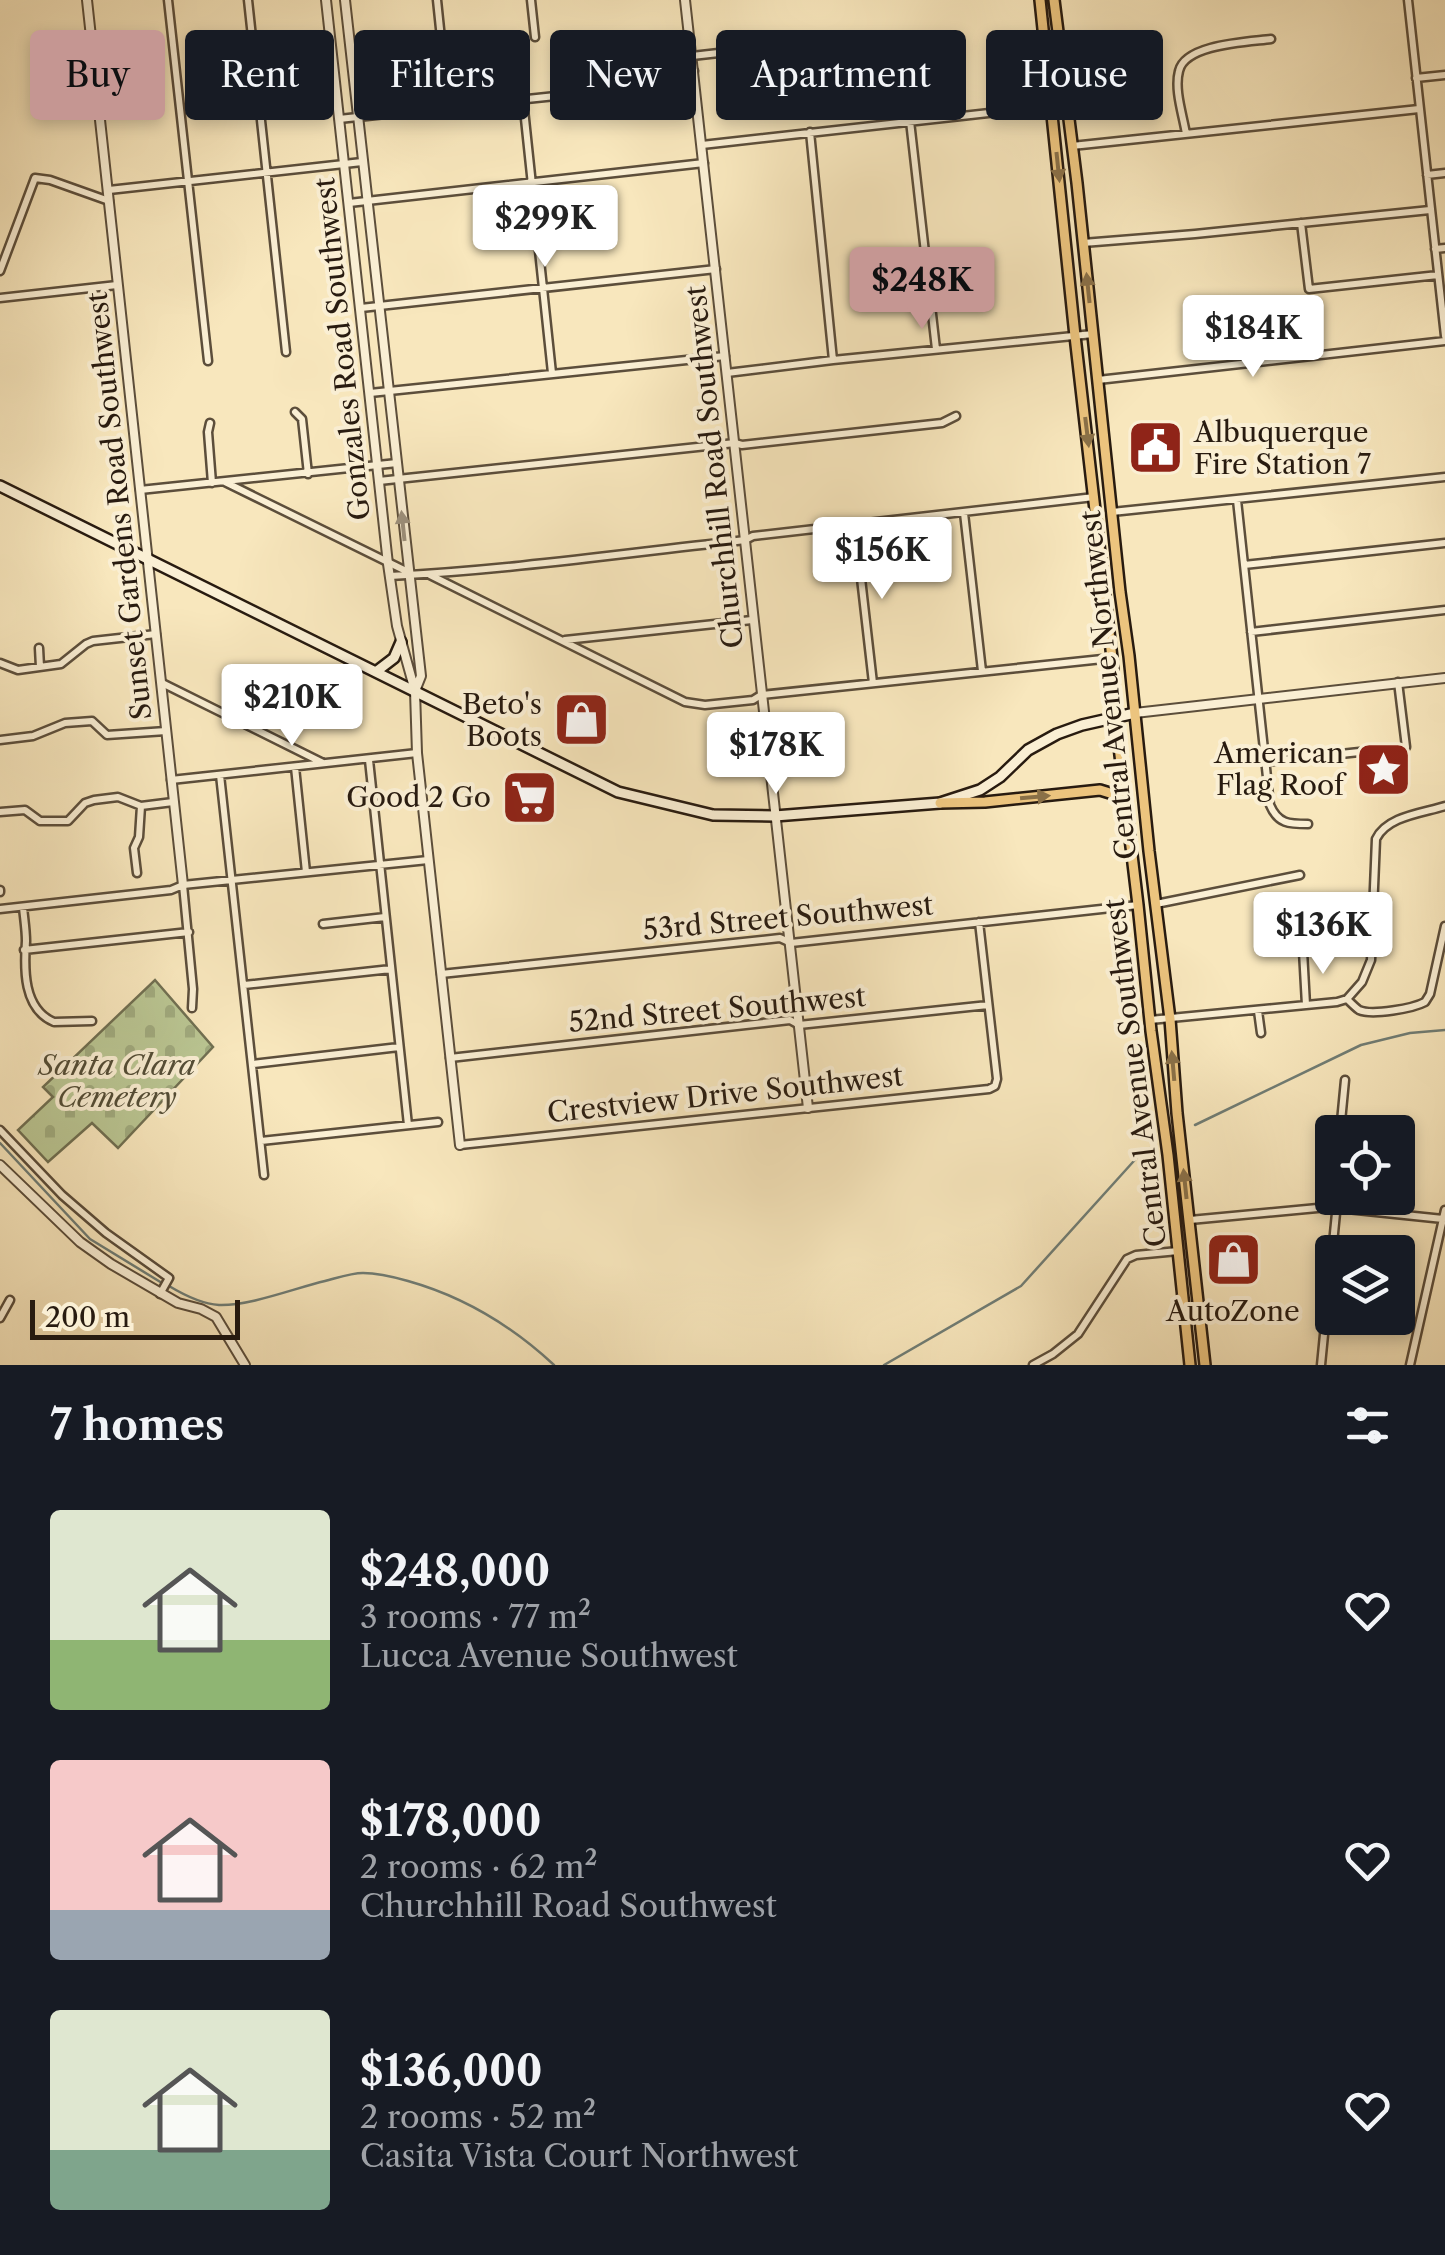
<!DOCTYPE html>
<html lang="en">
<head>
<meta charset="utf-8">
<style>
  body { margin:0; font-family:"Libre Caslon Text",serif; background:#20242c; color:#f1f3f6; height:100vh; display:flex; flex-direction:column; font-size:38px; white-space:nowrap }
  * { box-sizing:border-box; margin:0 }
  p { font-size:32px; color:#9ea1a6 }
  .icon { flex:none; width:55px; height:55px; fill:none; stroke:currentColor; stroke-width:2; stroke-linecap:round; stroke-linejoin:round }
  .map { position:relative; height:1365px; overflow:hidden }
  .side { display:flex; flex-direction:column; background:#171b24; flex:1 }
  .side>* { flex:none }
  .banner { position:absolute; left:30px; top:30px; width:1385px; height:90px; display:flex; gap:20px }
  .fabs { position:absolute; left:1315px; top:1115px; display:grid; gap:20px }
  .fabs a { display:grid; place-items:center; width:100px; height:100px; border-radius:10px; background:#171b24; box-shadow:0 5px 15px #0003; font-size:50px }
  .scale { position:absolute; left:30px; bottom:25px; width:210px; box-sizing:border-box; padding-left:10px; border:5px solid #281b10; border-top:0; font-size:28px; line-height:35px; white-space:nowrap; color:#281b10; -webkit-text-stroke:8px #faefd4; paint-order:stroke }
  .price { position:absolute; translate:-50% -85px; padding:0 22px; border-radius:10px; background:#fff; color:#222; font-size:32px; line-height:65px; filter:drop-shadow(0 2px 5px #0008) }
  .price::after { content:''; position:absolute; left:50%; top:60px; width:30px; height:22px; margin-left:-15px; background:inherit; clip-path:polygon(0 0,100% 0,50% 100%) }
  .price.selected { background:#c59692; color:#111 }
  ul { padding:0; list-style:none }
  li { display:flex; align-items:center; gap:30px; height:250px; padding:0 50px }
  li span { display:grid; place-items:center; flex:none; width:280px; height:200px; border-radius:10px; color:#555 }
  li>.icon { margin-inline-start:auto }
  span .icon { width:120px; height:120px; fill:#fffc; stroke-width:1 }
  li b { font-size:42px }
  h2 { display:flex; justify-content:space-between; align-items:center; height:120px; padding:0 50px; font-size:42px }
  .pill { padding:0 35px; border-radius:10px; background:#171b24; box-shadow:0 5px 15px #0003; font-size:35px; line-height:90px }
  .pill.selected { background:#c59692; color:#111 }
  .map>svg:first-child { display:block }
  .cemetery { fill:url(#cemetery-stones); stroke:#717052; stroke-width:2.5 }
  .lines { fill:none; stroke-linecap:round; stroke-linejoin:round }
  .stream { stroke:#707d75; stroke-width:2.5 }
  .minor-casing { stroke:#5c4e3b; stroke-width:11 }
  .tertiary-casing { stroke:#5c4e3b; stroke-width:12 }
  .secondary-casing { stroke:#281b10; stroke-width:14 }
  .primary-casing { stroke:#281b10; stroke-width:14 }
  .minor { stroke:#faefd4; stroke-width:6 }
  .tertiary { stroke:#faefd4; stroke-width:8 }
  .secondary { stroke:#faefd4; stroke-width:9 }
  .primary { stroke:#ecc47e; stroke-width:9 }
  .oneway { fill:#8a7047 }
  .oneway2 { fill:#9c907c }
  .labels { text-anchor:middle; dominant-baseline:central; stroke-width:8; stroke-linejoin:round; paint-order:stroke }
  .street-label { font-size:28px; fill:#281b10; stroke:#faefd4 }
  .poi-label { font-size:28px; fill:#281b10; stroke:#faefd4; text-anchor:end }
  .park-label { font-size:28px; font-style:italic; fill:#544e37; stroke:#faefd4 }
</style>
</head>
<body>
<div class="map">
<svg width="1445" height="1365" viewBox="0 0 1445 1365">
  <defs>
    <pattern id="cemetery-stones" width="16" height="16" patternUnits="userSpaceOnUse" patternTransform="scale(2.5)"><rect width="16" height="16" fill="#bac693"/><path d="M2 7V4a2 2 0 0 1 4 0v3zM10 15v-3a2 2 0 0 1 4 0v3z" fill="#a0aa7e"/></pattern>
  </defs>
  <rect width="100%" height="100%" fill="#f8e7bd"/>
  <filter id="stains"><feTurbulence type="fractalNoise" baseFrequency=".002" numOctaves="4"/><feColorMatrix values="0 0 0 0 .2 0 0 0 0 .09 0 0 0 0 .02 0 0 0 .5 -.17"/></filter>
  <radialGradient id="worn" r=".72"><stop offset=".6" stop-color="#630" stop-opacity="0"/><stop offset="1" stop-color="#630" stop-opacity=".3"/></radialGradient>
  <!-- cemetery -->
  <path class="cemetery" d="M155,980L213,1047L118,1148L92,1123L48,1162L18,1130L53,1097L43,1087Z"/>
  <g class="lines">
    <!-- stream -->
    <path class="stream" d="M1195,1125L1361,1045L1410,1033L1445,1030
      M0,1143L90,1239L162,1283
      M169,1286C184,1295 202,1304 219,1305C250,1306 295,1288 325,1281C337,1278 351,1273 363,1273C378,1273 394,1277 408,1281C465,1297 511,1325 554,1365
      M884,1365L1021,1286L1142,1152L1150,1148"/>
    <defs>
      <path id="minor" d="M168,0L208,361
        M248,0L286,352
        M437,0L442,48
        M531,0L535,37
        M1408,0L1445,336
        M692,56L860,37
        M1416,78L1445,75
        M523,100L552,373
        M339,119L565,95L604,79L694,71
        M910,121L936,349
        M810,132L833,360
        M1186,134C1183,115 1174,90 1179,71C1185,44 1248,42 1271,39
        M702,145L1051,106
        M1072,146L1419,109
        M1427,175L1445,173
        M109,190L362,162
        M349,203L704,163
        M1301,223L1309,289L1438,275
        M1083,243L1195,234L1430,210
        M1435,249L1445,248
        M0,271L35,178L50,180L109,201
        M0,298L117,285
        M361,308L716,269
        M727,373L833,360L1093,334
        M1098,380L1445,341
        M370,393L725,356
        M295,412L302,419L308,474
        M210,423L208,432L212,483
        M379,481L735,443L742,445L942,423L956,416
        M225,482L408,572
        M140,490L397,463
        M1237,500L1270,805C1278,824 1289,824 1308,824
        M1112,512L1445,477
        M964,513L982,671
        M855,526L873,683
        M1244,565L1445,543
        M430,575L685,702L705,705L753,700L761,695L1112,658
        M390,576C508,570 627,553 745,540L753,536L1094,497
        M1251,632L1445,610
        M565,640L752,620
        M39,648L40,667
        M0,663L18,670L61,664L86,644L93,641L156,634
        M162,683L323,763
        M0,740L33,736L65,723L92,721L107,735L166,731
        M369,760L408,1125
        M1266,762L1406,747L1398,682
        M295,767L306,872
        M220,775L264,1175
        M171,780L417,753
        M0,812L25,810L40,821H68L85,803L94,800L118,797L141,806L173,802
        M137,873L134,848L139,837L141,806
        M183,885L193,989L192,1008
        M0,890V892
        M1156,904L1300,875
        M23,907C24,918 26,930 26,941C24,969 23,1009 54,1022L92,1021
        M0,909L171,890L183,885L428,860
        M323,924L385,917
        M24,950L189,932
        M1303,951L1306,1005
        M441,974L780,938L791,943L1138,905
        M244,985L391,969
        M1347,999L1362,982L1371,960L1376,839C1387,816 1423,813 1445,806
        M1347,999C1350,1002 1356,1008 1359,1010C1372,1016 1414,1008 1425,1002L1430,994L1445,926
        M1258,1011L1261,1033
        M1150,1020L1337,1002L1347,999
        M450,1058L790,1020L799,1025L988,1005
        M253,1064L399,1047
        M0,1130L62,1195L106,1233L169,1278L160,1294
        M1340,1132L1345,1080
        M261,1141L438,1122
        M460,1145L989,1089L995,1086L997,1079L979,922
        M1190,1220L1328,1207L1443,1219
        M0,1318L10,1300
        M1033,1365L1053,1354L1078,1334L1127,1259L1136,1255L1178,1251
        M1321,1365L1336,1213L1333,1198
        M1410,1365L1445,1210"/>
      <path id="tertiary" d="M87,0L183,885
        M326,0L388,564L397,626L415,691L417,753L460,1145
        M345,0L421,676L415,691
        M685,0L808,1108
        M1135,713L1445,678
        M0,1165L80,1242L111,1264L178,1303L201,1309L216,1317L245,1365"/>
      <path id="secondary" d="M0,486L618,792L713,815L775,816L940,803L980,790L1000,777L1028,750L1057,734L1082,725L1135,713
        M377,671L394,658L401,642"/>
      <path id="primary" d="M1040,0L1075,336L1112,658L1117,730L1138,905L1151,1031L1168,1155L1190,1365
        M1054,0L1077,183L1120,592L1129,656L1149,851L1170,1019L1177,1113L1205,1365
        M940,803L985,802L1100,790L1113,794L1126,803"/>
    </defs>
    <!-- minor casing -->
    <use href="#minor" class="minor-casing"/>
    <!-- tertiary casing -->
    <use href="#tertiary" class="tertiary-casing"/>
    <!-- secondary casing -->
    <use href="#secondary" class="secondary-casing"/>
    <!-- primary casing -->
    <use href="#primary" class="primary-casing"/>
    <!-- minor -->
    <use href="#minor" class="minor"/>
    <!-- tertiary -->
    <use href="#tertiary" class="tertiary"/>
    <!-- secondary -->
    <use href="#secondary" class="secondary"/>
    <!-- primary -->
    <use href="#primary" class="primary"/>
  </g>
  <!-- one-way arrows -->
  <defs><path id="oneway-solid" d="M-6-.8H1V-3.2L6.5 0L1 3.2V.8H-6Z" transform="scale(2.5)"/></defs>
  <g class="oneway">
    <use href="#oneway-solid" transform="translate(1058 167) rotate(84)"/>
    <use href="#oneway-solid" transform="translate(1088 288) rotate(-96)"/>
    <use href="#oneway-solid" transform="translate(1087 432) rotate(83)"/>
    <use href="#oneway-solid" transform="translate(1035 797) rotate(-5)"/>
    <use href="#oneway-solid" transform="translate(1173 1066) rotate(-95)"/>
    <use href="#oneway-solid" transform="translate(1185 1184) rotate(-96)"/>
  </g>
  <use class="oneway2" href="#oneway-solid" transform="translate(403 526) rotate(-96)"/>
  <!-- icons -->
  <defs>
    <symbol id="civic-square" viewBox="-11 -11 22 22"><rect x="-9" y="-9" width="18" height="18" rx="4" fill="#8f2418" stroke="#faefd4"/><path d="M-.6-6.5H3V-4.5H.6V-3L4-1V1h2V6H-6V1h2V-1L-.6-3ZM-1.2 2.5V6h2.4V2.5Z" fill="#fff"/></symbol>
    <symbol id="shop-square" viewBox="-11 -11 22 22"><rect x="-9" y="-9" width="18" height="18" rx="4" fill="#8f2418" stroke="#faefd4"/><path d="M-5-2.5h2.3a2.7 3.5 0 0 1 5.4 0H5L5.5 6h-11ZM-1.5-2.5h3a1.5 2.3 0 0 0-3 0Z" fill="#fff"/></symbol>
    <symbol id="sight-square" viewBox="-11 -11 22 22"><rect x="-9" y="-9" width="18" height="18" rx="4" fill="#8f2418" stroke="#faefd4"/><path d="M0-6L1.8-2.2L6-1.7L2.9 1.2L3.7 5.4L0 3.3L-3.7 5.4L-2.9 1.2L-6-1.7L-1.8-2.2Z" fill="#fff"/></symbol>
    <symbol id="supermarket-square" viewBox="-11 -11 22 22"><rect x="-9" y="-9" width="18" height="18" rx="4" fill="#8f2418" stroke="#faefd4"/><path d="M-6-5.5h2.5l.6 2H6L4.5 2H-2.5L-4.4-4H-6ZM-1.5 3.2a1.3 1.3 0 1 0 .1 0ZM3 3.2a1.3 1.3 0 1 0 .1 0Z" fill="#fff"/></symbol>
  </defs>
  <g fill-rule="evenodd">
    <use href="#civic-square" x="1124" y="416" width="63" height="63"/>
    <use href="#shop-square" x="550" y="688" width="63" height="63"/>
    <use href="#sight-square" x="1352" y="738" width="63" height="63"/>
    <use href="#supermarket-square" x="498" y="766" width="63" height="63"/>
    <use href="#shop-square" x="1202" y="1228" width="63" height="63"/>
  </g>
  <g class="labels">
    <!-- street labels -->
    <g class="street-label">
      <text transform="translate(342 349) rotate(-96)">Gonzales Road Southwest</text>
      <text transform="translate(714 467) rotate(-96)">Churchhill Road Southwest</text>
      <text transform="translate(119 506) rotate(-96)">Sunset Gardens Road Southwest</text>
      <text transform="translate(1108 685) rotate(-96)">Central Avenue Northwest</text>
      <text transform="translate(788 917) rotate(-5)">53rd Street Southwest</text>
      <text transform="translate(717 1009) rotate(-5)">52nd Street Southwest</text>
      <text transform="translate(1135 1073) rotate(-97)">Central Avenue Southwest</text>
      <text transform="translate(725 1094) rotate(-6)">Crestview Drive Southwest</text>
    </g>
    <!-- poi labels -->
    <g class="poi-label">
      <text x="1194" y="432" text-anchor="start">Albuquerque<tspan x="1194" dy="32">Fire Station 7</tspan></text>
      <text x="542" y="704">Beto's<tspan x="542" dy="32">Boots</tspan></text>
      <text x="1344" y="753">American<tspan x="1344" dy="32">Flag Roof</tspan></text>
      <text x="491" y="797">Good 2 Go</text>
      <text x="1233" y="1311" text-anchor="middle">AutoZone</text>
    </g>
    <!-- park labels -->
    <g class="park-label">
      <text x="117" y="1065">Santa Clara<tspan x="117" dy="32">Cemetery</tspan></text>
    </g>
  </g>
  <rect width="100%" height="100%" filter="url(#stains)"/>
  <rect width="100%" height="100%" fill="url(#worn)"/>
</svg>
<div class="fabs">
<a><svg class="icon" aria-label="locate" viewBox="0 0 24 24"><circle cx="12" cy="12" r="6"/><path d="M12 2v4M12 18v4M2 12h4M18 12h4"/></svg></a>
<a><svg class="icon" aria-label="layers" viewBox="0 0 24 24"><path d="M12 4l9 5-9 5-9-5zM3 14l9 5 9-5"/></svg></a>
</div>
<div class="scale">200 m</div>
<b class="price" style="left:545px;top:270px">$299K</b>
<b class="price selected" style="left:922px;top:332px">$248K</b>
<b class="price" style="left:1253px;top:380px">$184K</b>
<b class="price" style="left:882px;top:602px">$156K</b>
<b class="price" style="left:292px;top:749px">$210K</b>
<b class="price" style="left:776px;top:797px">$178K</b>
<b class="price" style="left:1323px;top:977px">$136K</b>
<div class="banner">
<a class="pill selected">Buy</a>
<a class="pill">Rent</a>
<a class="pill">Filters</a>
<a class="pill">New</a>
<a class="pill">Apartment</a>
<a class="pill">House</a>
</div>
</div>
<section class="side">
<h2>7 homes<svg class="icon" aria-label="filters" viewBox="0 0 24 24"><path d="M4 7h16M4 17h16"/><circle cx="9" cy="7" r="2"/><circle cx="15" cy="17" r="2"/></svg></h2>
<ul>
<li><span style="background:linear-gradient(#dfe7d0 65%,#8fb573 0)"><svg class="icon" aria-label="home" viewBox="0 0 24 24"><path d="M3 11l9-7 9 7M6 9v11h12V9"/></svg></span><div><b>$248,000</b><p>3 rooms · 77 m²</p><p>Lucca Avenue Southwest</p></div><svg class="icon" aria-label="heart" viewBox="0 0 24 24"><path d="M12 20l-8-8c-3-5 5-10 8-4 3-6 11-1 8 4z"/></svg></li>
<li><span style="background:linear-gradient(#f6c9c9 75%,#9aa5b1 0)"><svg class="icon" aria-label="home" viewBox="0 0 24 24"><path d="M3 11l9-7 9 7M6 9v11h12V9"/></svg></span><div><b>$178,000</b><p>2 rooms · 62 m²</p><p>Churchhill Road Southwest</p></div><svg class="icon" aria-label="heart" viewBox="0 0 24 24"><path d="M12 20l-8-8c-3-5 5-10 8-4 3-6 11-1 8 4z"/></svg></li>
<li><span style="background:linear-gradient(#dfe7d0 70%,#7fa58c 0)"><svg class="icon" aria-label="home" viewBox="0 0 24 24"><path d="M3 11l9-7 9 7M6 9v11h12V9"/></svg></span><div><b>$136,000</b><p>2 rooms · 52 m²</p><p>Casita Vista Court Northwest</p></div><svg class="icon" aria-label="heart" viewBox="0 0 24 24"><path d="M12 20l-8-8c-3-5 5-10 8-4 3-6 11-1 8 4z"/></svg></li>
</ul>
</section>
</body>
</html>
